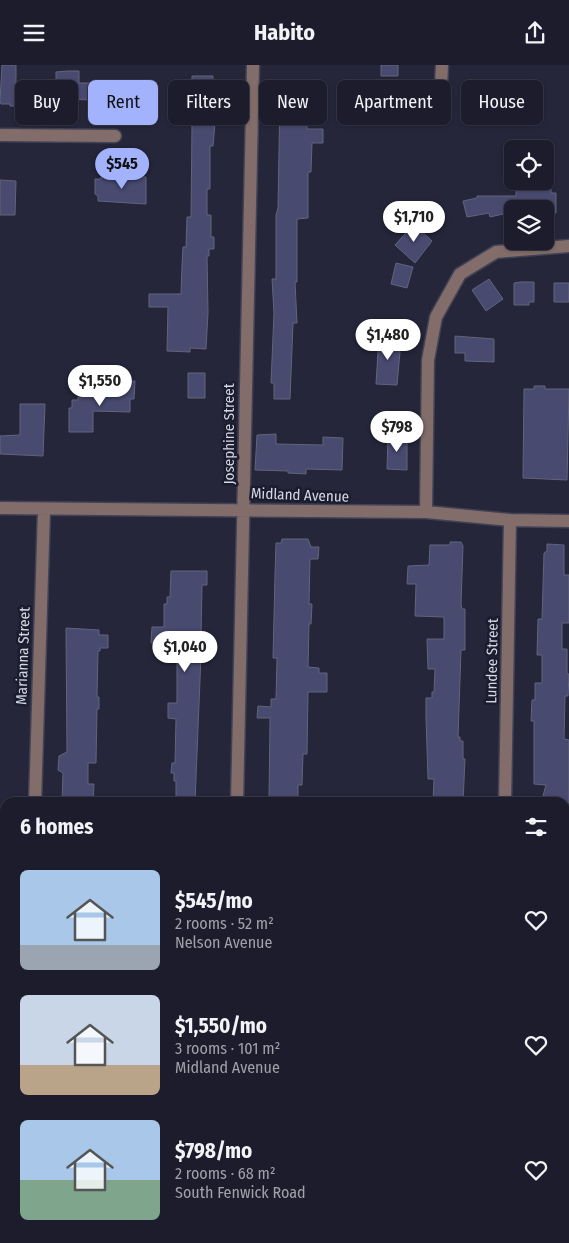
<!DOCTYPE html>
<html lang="en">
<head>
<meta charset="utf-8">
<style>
  body { margin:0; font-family:"Fira Sans Condensed",sans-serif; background:#252534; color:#f1f3f6; height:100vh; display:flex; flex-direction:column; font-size:19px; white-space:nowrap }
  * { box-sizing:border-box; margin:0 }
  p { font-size:16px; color:#a0a1a9 }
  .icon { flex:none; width:28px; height:28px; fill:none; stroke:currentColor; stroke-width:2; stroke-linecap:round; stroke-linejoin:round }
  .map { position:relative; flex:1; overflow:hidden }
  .sheet { position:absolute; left:0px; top:732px; width:570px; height:446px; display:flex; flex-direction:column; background:#1c1c2c; border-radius:15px 15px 0 0; box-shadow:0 1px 4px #0004,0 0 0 1px #3a3a48 }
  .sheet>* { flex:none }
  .banner { position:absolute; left:15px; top:15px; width:540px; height:45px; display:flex; gap:10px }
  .fabs { position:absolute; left:504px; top:75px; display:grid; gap:10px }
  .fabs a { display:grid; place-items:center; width:50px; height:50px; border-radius:8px; background:#1c1c2c; box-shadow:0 1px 4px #0004,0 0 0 1px #3a3a48; font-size:25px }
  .price { position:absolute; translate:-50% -42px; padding:0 11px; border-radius:18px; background:#fff; color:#222; font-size:16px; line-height:32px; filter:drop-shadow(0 1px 2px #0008) }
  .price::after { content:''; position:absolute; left:50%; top:30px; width:15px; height:11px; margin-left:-8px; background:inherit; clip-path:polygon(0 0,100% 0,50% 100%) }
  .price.selected { background:#a2b2fd; color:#111 }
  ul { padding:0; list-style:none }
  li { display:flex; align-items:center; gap:15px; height:125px; padding:0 20px }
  li span { display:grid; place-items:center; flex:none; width:140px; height:100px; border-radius:8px; color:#555 }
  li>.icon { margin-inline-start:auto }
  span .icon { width:60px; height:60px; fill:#fffc; stroke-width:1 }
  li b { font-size:21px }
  h2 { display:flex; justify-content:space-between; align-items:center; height:60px; padding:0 20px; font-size:21px }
  .chip { padding:0 18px; border-radius:8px; background:#1c1c2c; box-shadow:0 1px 4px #0004,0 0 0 1px #3a3a48; font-size:18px; line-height:45px }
  .chip.selected { background:#a2b2fd; color:#111 }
  header { display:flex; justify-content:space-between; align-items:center; height:65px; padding:0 20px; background:#1c1c2c; font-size:22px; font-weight:700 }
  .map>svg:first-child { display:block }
  .building { fill:#484a70; stroke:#62647b }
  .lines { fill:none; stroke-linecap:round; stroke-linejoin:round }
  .minor-casing { stroke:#414255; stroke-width:15 }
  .minor { stroke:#826d6a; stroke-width:12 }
  .labels { text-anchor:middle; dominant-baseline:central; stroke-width:5; stroke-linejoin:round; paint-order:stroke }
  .street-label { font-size:15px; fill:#d5d7e4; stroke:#1b1d2f }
</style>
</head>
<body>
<header><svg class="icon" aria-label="menu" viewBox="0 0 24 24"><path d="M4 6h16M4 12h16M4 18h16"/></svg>Habito<svg class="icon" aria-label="share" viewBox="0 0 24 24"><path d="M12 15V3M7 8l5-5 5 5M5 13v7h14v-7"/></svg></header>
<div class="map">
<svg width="569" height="1178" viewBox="0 0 569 1178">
  <rect width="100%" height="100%" fill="#25263a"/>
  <!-- building -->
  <path class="building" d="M2,0H16V22H56V7L68,6H79V18H143L145,42H113V46H94V35L62,34L41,35L39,45H21V41H10V39H1L0,36Z
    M381,0H398V11H381Z
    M192,11H213L212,46H216L213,81H210V124H207V150H211V172H214V184H209V191H207L208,248L206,284L190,283V287L167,286L168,242H149V229H181L182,200L183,182H186L187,152H191L192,61L187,59L188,41H191Z
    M285,22H307V64H323V78H312L311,107H308V153L297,154V217H295L297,258H293L290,334H274V318H271L274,248L272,214H276V150L278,143L280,29H285Z
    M101,112H146V139L98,136V131L95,129V114H101Z
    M0,115L16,116L15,150H0Z
    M551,121V128H556V148H545V144H512V147L490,152L489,148L467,152L463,136L477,133V131H516V123Z
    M414,159L432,176L415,198L395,180Z
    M396,198L413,202L407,223L391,219Z
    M489,214L503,234L486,246L472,225Z
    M520,217H534V237H529V240H514V218Z
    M554,218H569V237H554Z
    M379,271H396V280L400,287L397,320L376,319Z
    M455,271L494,274V297L465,296V288H455Z
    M188,308H205V333H188Z
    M116,316H135L134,334H130V347L93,346V367H69V343H72V335H78V332L116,331Z
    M534,321H545V324H569L567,415L523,413L524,324H534Z
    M20,339H45L43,391L0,389V371L20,370Z
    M276,369V379L323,380V372L343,373L342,405L306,404V409L288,408V406L255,405L257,370Z
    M388,371H407V405L387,404Z
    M282,474H308L311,482H319L318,494H310L309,539H312L311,559H309L308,602L319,603V608H327V627H308L307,689H303L302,720H298V738H269L270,653H257L258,641L271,642V634H276L277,593H273L275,509L276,478H281Z
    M450,477H461L463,481L461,539L462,544H465V585H461L458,672H460V676H463V694H465L463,738H433L434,714H428L426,653V633H432V627H434L435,604H428L427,574H444V552L415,551L416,519H407L408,501L429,500L430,480H450Z
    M547,479L564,480V510H569V558H562V584H567V609H569L568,631H565L564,674L569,675V738H541L546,720L534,719V656H531L532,635H535V618H542V590H537L538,554H542L544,488L547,486Z
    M171,506H207V520H202L201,570L207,571L206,584H204L203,590H201L195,738H176V716H174V708H171L172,698H175L176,654L168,653V638H177V578H151L152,562H164V539H167V532H170Z
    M66,563L99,565V570H108V583H100V586H98L97,632H99V644H97L96,698H88V719H94L93,738L62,737L63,708L58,705L59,691L67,687Z"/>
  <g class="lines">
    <defs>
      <path id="minor" d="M441,21L442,0
        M0,70L115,71
        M0,443L426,447L510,455L569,456
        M426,447L428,295L436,252L460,209L496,187L569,181
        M35,738L44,445
        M237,738L253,0
        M505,738L510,455
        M22,1178V1174
        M226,1178V1174
        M497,1178L498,1174"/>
    </defs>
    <!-- minor casing -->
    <use href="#minor" class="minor-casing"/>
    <!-- minor -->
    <use href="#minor" class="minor"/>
  </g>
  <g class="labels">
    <!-- street labels -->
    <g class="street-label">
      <text transform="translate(229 369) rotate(-90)">Josephine Street</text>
      <text transform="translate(300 430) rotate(2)">Midland Avenue</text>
      <text transform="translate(23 591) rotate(-88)">Marianna Street</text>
      <text transform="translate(492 596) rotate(-89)">Lundee Street</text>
    </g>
  </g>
</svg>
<div class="fabs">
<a><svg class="icon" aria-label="locate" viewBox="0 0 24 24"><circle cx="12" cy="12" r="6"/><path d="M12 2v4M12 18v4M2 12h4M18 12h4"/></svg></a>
<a><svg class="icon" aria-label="layers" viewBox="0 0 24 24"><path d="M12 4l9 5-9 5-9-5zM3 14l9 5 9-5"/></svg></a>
</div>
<b class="price selected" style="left:122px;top:125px">$545</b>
<b class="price" style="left:414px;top:178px">$1,710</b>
<b class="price" style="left:388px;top:296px">$1,480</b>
<b class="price" style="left:100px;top:342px">$1,550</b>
<b class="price" style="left:397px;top:388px">$798</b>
<b class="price" style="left:185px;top:608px">$1,040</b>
<div class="banner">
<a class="chip">Buy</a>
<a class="chip selected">Rent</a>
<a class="chip">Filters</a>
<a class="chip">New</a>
<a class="chip">Apartment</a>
<a class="chip">House</a>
</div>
<section class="sheet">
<h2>6 homes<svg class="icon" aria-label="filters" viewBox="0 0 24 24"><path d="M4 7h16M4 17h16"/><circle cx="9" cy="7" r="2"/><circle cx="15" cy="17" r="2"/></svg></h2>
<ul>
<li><span style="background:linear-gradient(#a9c7e8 75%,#9aa5b1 0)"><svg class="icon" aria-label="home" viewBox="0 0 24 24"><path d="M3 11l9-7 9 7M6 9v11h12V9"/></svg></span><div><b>$545/mo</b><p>2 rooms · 52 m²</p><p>Nelson Avenue</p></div><svg class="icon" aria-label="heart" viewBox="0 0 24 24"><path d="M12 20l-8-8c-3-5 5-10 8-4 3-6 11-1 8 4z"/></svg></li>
<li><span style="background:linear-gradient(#c9d6e8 70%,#b9a48a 0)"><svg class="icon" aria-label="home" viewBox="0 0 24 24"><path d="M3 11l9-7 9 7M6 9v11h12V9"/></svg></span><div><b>$1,550/mo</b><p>3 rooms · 101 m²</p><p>Midland Avenue</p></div><svg class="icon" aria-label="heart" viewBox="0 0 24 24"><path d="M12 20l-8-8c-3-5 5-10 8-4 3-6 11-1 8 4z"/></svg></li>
<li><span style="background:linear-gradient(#a9c7e8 60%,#7fa58c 0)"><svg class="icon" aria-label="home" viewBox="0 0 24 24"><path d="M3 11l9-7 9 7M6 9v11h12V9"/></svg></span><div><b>$798/mo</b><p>2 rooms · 68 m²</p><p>South Fenwick Road</p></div><svg class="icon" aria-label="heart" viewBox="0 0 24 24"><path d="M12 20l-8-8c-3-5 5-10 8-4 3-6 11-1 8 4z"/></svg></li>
</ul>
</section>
</div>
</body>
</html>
